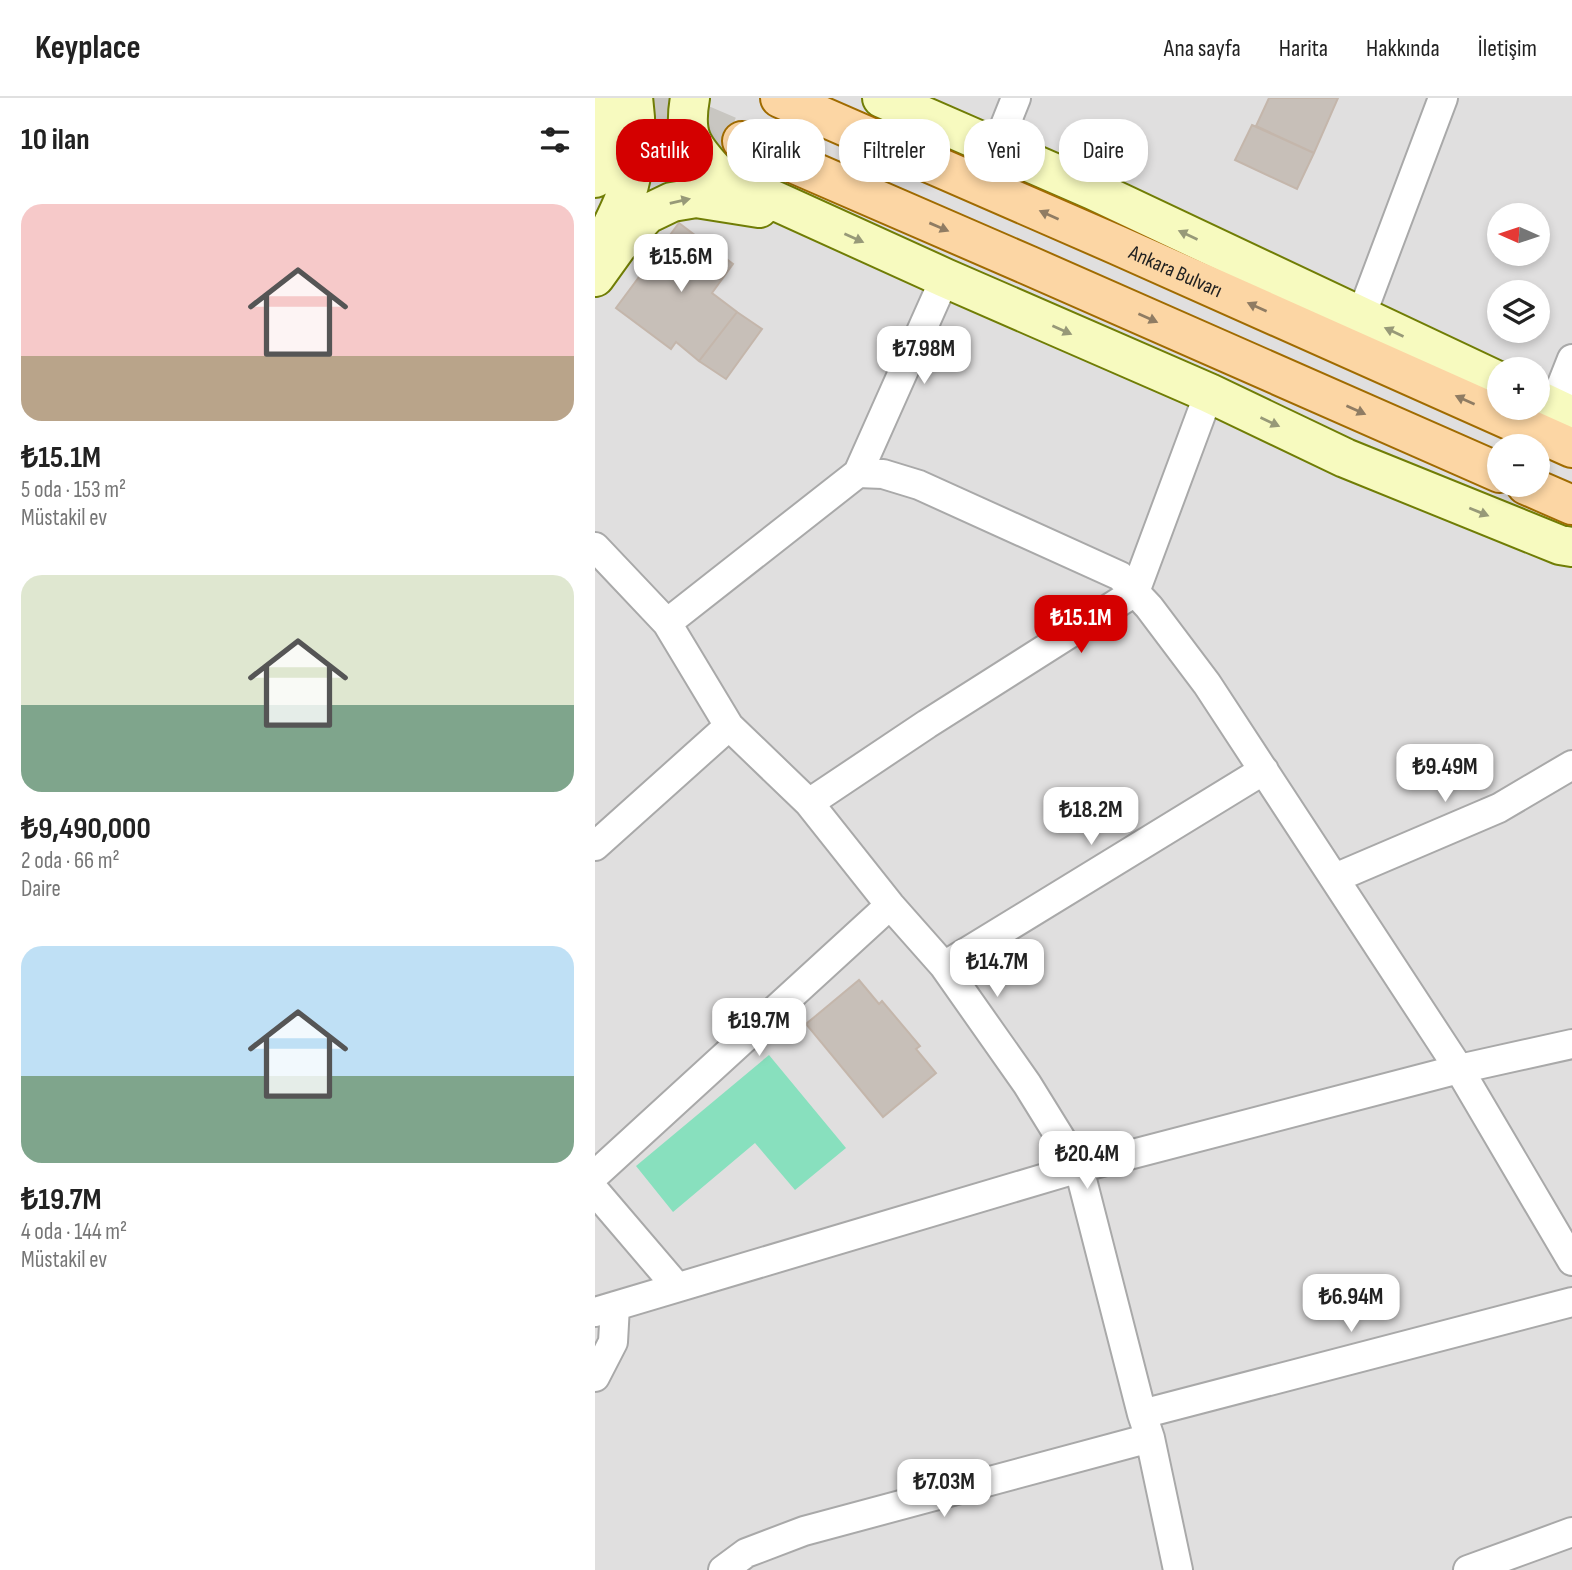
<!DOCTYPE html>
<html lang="tr">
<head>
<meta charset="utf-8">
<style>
  body { margin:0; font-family:"Sofia Sans Condensed",sans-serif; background:#f2f2f2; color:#222; height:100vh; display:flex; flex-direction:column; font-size:26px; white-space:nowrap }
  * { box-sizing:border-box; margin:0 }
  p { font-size:23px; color:#767676 }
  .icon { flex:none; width:38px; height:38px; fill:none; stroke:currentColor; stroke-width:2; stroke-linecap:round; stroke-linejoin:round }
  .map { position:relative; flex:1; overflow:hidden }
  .panel { display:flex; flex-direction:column; background:#fff; width:595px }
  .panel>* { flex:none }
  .hud { position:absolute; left:21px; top:21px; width:665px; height:63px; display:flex; gap:14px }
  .needle { width:46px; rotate:273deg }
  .controls { position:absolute; left:892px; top:105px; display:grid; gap:14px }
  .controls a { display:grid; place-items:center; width:63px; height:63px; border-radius:50%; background:#fff; box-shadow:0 4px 10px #0003; font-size:35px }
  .price { position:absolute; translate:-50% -60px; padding:0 16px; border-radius:14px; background:#fff; color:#222; font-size:23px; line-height:46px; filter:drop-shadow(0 2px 4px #0008) }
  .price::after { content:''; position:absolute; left:50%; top:42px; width:21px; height:16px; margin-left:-10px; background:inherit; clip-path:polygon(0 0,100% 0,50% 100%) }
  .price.current { background:#d40000; color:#fff }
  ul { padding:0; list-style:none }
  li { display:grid; align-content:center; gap:14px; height:371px; padding:0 21px }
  li span { display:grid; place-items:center; height:217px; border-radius:21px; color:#555 }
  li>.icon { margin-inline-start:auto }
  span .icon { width:126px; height:126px; fill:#fffc; stroke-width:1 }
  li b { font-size:30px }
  h2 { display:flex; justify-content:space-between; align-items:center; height:84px; padding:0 21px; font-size:30px }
  .pill { padding:0 24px; border-radius:28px; background:#fff; box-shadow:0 4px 10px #0003; font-size:24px; line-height:63px }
  .pill.current { background:#d40000; color:#fff }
  header { display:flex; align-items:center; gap:42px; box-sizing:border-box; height:98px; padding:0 35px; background:#fff; border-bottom:2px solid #e0e0e0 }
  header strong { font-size:33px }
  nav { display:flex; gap:38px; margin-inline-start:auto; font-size:24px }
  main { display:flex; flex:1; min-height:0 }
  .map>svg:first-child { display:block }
  .residential { fill:#e0dfdf; fill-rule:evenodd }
  .pitch { fill:#88e0be }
  .building { fill:#c7bfb8; stroke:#c4b6ab; stroke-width:2 }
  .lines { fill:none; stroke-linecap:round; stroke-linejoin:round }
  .secondary-tunnel { stroke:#c8c6c1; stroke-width:38; stroke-dasharray:38 19; stroke-linecap:butt }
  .street-casing { stroke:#a9a9a9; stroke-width:32 }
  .secondary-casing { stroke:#707d05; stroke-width:42 }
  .primary-casing { stroke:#a06b00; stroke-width:42 }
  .street { stroke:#fff; stroke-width:28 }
  .secondary { stroke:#f7fabf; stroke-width:38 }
  .primary { stroke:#fcd6a4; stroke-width:38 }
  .oneway { fill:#979978 }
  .oneway2 { fill:#8f7c63 }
  .labels { text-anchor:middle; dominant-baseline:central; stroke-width:6; stroke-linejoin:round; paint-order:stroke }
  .street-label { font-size:21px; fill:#222; stroke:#fff }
</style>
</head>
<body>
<header>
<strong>Keyplace</strong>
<nav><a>Ana sayfa</a><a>Harita</a><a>Hakkında</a><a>İletişim</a></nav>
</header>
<main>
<section class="panel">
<h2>10 ilan<svg class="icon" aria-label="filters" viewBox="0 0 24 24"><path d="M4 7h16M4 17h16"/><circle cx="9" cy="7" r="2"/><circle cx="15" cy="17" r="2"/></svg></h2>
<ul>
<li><span style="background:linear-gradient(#f6c9c9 70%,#b9a48a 0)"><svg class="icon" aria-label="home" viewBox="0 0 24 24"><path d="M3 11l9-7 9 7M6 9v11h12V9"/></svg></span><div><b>₺15.1M</b><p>5 oda · 153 m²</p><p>Müstakil ev</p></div></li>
<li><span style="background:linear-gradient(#dfe7d0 60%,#7fa58c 0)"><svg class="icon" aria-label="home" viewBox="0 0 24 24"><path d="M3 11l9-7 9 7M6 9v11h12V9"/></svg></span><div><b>₺9,490,000</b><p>2 oda · 66 m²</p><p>Daire</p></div></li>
<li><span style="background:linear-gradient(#bfe0f5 60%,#7fa58c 0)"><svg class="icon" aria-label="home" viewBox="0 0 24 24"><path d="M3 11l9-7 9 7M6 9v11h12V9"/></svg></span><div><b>₺19.7M</b><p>4 oda · 144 m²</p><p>Müstakil ev</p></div></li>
</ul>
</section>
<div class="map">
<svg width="977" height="1472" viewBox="0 0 977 1472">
  <rect width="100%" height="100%" fill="#f2efe9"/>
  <!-- residential -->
  <path class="residential" d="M0,0H977V1472H0ZM905,117H943V156H905ZM905,194H943V233H905ZM905,271H943V310H905ZM905,348H943V387H905Z"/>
  <!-- pitch -->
  <path class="pitch" d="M174,957L251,1050L200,1092L160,1045L78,1114L41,1068Z"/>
  <!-- building -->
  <path class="building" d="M674,0H743L719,55L661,28Z
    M657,27L719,55L702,91L640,62Z
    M84,125L138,166L117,195L142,214L104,263L81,244L76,251L21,210Z
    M142,214L167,231L131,281L104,263Z
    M264,882L284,906L287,903L325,948L321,951L341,975L288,1019L211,926Z"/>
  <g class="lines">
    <!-- secondary-tunnel -->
    <path class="secondary-tunnel" d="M46,0L147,43"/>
    <defs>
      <path id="street" d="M401,50L421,0
        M766,218L848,0
        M958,309L977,261
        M263,375L350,180
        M0,449L72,525L134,628L214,705L295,807L349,868L432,986L484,1070L547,1316L555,1340L583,1472
        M72,525L263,375L288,376L324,387L525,478L554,509L612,586L864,971L977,1163
        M214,705L332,626L540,494L614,295
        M0,748L134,628
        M740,780L904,710L977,667
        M349,868L669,672
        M0,1077L295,807
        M0,1093L82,1189
        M0,1214L484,1070L864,971L977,946
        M0,1279L18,1244L20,1208
        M547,1316L977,1204
        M128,1472L151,1455L209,1433L555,1340
        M873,1472L977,1434"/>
      <path id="secondary" d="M95,0C88,38 97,49 122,76
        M287,0L498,92L905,284
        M0,21L350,180L614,295L750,360L965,447L977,449
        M0,80L8,35L7,2
        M5,152C15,131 28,109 34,87C42,58 42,29 38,0
        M0,179L23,147L52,116L77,104L101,100L164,110
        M943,302L977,318"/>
      <g id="primary">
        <path id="s1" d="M185,0L522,147L977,350"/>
        <path d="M147,43L435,168L905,375"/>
        <path d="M931,387L977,407"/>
      </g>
    </defs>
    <!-- street casing -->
    <use href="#street" class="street-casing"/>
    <!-- secondary casing -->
    <use href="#secondary" class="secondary-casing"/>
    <!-- primary casing -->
    <use href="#primary" class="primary-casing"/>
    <!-- street -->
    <use href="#street" class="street"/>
    <!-- secondary -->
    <use href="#secondary" class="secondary"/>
    <!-- primary -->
    <use href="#primary" class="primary"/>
  </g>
  <!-- one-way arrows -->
  <defs><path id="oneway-solid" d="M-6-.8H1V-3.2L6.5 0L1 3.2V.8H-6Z" transform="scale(1.75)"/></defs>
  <g class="oneway">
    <use href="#oneway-solid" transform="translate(85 103) rotate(-13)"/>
    <use href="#oneway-solid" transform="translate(593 137) rotate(-155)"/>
    <use href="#oneway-solid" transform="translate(259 140) rotate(24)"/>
    <use href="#oneway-solid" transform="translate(467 232) rotate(24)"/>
    <use href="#oneway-solid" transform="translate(799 234) rotate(-155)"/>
    <use href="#oneway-solid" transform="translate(675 324) rotate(25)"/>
    <use href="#oneway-solid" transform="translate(884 414) rotate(22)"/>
  </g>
  <g class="oneway2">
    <use href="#oneway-solid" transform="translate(454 117) rotate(-156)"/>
    <use href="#oneway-solid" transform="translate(344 129) rotate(23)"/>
    <use href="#oneway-solid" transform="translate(662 209) rotate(-156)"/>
    <use href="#oneway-solid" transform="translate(553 220) rotate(24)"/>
    <use href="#oneway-solid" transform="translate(870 302) rotate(-156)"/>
    <use href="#oneway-solid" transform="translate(761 312) rotate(24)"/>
  </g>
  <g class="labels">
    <!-- street labels -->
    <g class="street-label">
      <text stroke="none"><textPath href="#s1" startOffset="432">Ankara Bulvarı</textPath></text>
    </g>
  </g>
</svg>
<div class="controls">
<a><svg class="needle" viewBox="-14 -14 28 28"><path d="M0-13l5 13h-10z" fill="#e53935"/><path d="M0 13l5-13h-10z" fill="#767676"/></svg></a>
<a><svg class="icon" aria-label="layers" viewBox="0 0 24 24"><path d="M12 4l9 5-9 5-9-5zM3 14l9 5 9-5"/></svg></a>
<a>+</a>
<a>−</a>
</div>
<b class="price" style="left:86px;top:196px">₺15.6M</b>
<b class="price" style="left:329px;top:288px">₺7.98M</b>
<b class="price current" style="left:486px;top:557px">₺15.1M</b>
<b class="price" style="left:850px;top:706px">₺9.49M</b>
<b class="price" style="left:496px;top:749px">₺18.2M</b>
<b class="price" style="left:402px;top:901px">₺14.7M</b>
<b class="price" style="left:164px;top:960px">₺19.7M</b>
<b class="price" style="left:492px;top:1093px">₺20.4M</b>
<b class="price" style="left:756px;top:1236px">₺6.94M</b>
<b class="price" style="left:349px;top:1421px">₺7.03M</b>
<div class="hud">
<a class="pill current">Satılık</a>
<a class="pill">Kiralık</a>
<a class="pill">Filtreler</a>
<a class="pill">Yeni</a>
<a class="pill">Daire</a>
</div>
</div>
</main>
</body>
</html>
